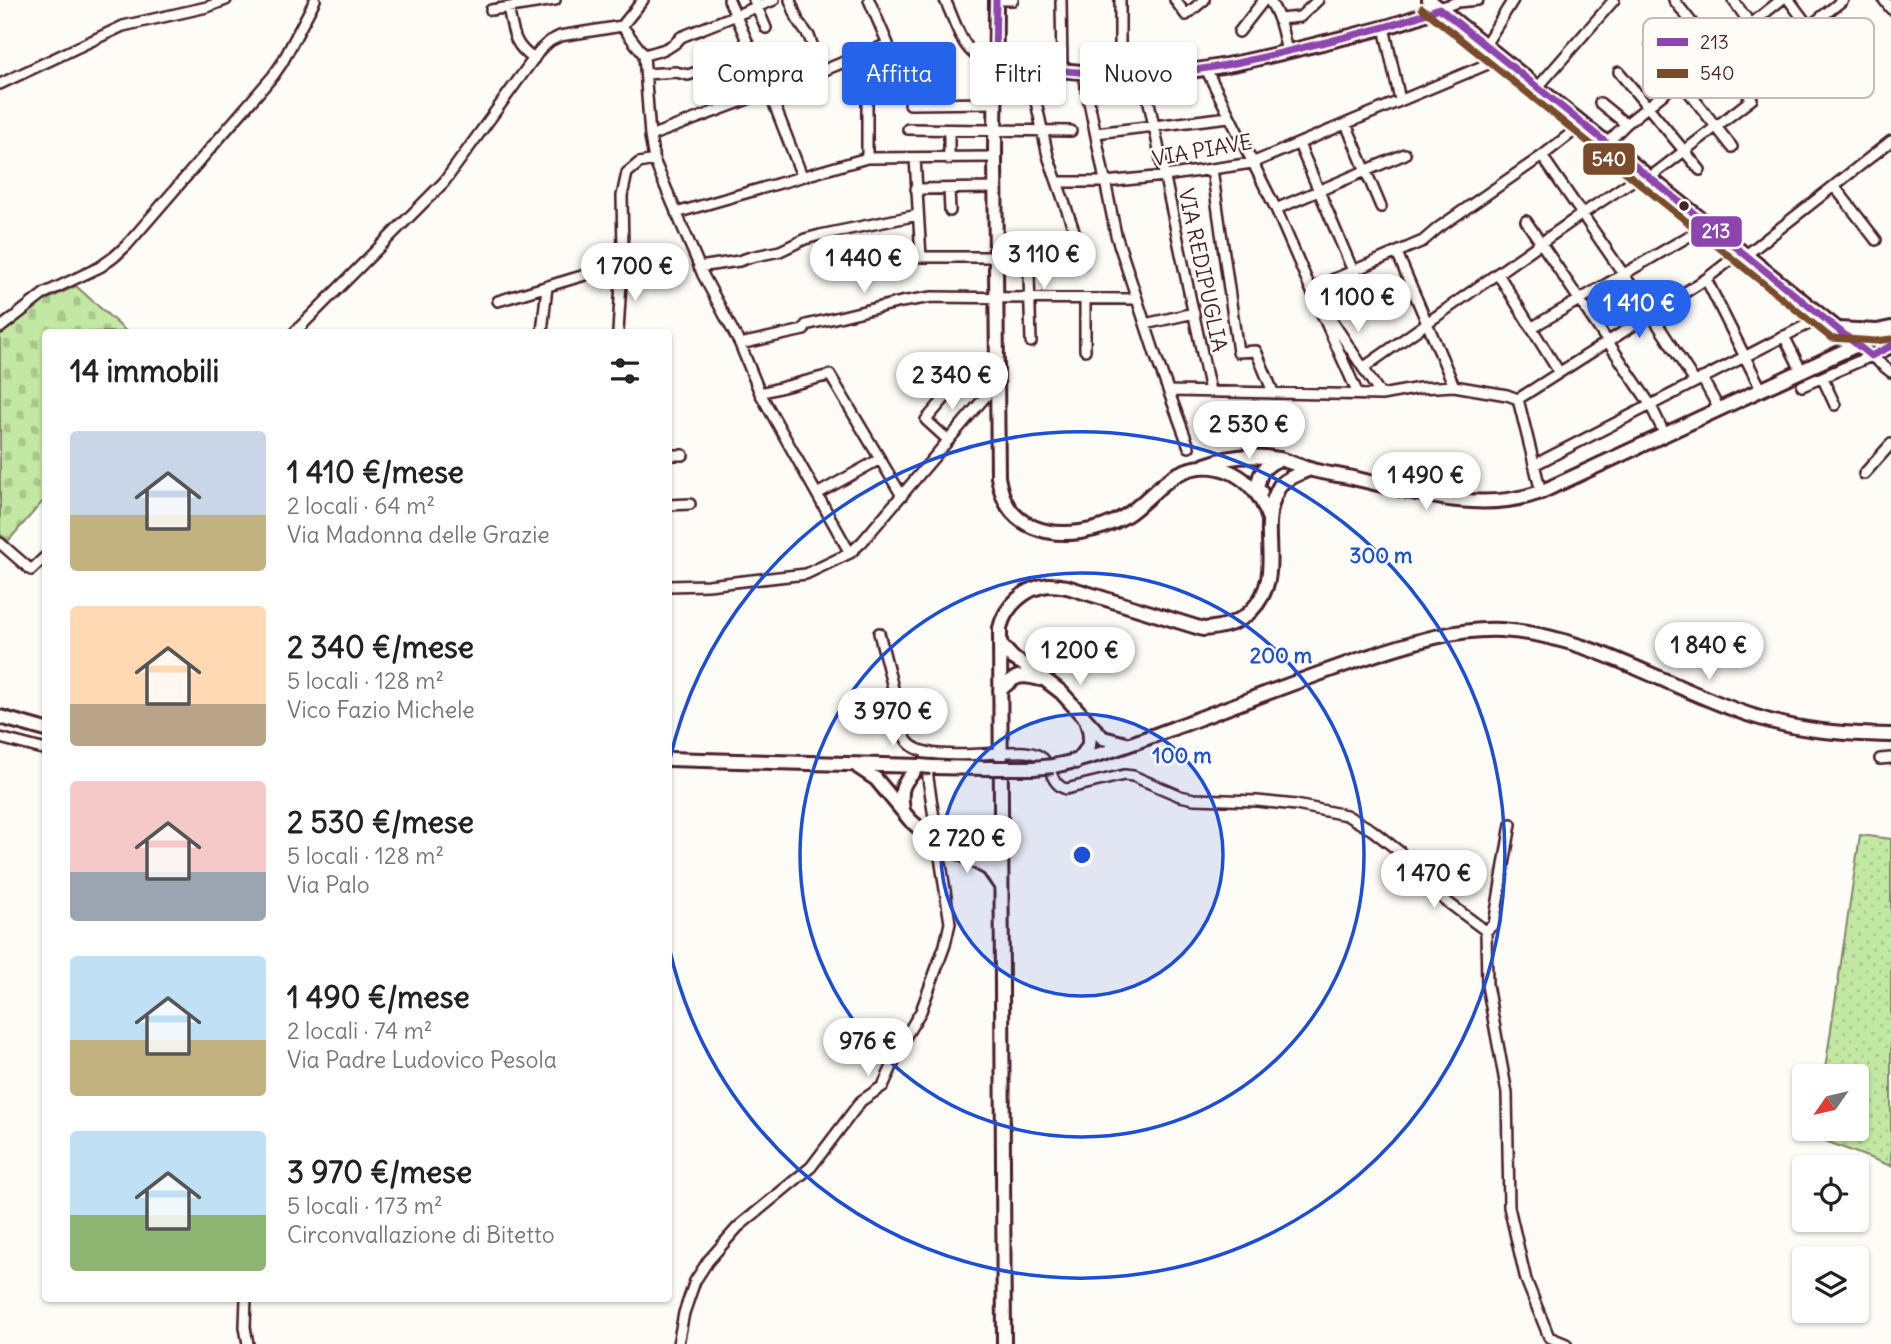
<!DOCTYPE html>
<html lang="it">
<head>
<meta charset="utf-8">
<style>
  body { margin:0; font-family:Delius,sans-serif; background:#f6f6f6; color:#222; height:100vh; display:flex; flex-direction:column; font-size:26px; white-space:nowrap }
  * { box-sizing:border-box; margin:0 }
  p { font-size:23px; color:#767676 }
  .icon { flex:none; width:38px; height:38px; fill:none; stroke:currentColor; stroke-width:2; stroke-linecap:round; stroke-linejoin:round }
  .map { position:relative; flex:1; overflow:hidden }
  .sheet { position:absolute; left:42px; top:329px; width:630px; height:973px; display:flex; flex-direction:column; background:#fff; border-radius:7px; box-shadow:0 2px 5px #0004 }
  .sheet>* { flex:none }
  .hud { position:absolute; left:693px; top:42px; width:665px; height:63px; display:flex; gap:14px }
  .needle { width:46px; rotate:236deg }
  .buttons { position:absolute; left:1792px; top:1064px; display:grid; gap:14px }
  .buttons a { display:grid; place-items:center; width:77px; height:77px; border-radius:7px; background:#fff; box-shadow:0 2px 5px #0004; font-size:35px }
  .price { position:absolute; translate:-50% -60px; padding:0 16px; border-radius:24px; background:#fff; color:#222; font-size:23px; line-height:46px; filter:drop-shadow(0 2px 4px #0008) }
  .price::after { content:''; position:absolute; left:50%; top:42px; width:21px; height:16px; margin-left:-10px; background:inherit; clip-path:polygon(0 0,100% 0,50% 100%) }
  .price.selected { background:#2563eb; color:#fff }
  ul { padding:0; list-style:none }
  li { display:flex; align-items:center; gap:21px; height:175px; padding:0 28px }
  li span { display:grid; place-items:center; flex:none; width:196px; height:140px; border-radius:7px; color:#555 }
  li>.icon { margin-inline-start:auto }
  span .icon { width:84px; height:84px; fill:#fffc; stroke-width:1 }
  li b { font-size:30px }
  h2 { display:flex; justify-content:space-between; align-items:center; height:84px; padding:0 28px; font-size:30px }
  .tag { padding:0 24px; border-radius:7px; background:#fff; box-shadow:0 2px 5px #0004; font-size:24px; line-height:63px }
  .tag.selected { background:#2563eb; color:#fff }
  .map>svg:first-child { display:block }
  .green { fill:url(#green-dots); stroke:#868467; stroke-width:2 }
  .cemetery { fill:url(#cemetery-stones); stroke:#868467; stroke-width:2 }
  .lines { fill:none; stroke-linecap:round; stroke-linejoin:round }
  .street-casing { stroke:#4a1f2b; stroke-width:14 }
  .secondary-casing { stroke:#4a1f2b; stroke-width:18 }
  .street { stroke:#fdfcf7; stroke-width:9 }
  .secondary { stroke:#fdfcf7; stroke-width:12 }
  .secondary-bridge-casing { stroke:#4a1f2b; stroke-width:18; stroke-linecap:butt }
  .secondary-bridge { stroke:#fdfcf7; stroke-width:12 }
  .bus-1-casing { stroke:#fdfcf7; stroke-width:12 }
  .bus-2-casing { stroke:#fdfcf7; stroke-width:12 }
  .bus-1 { stroke:#8e44ad; stroke-width:7 }
  .bus-2 { stroke:#7a4b2a; stroke-width:7 }
  .ring { fill:none; stroke:#1d4ed8; stroke-width:3.5 }
  .bus-dot { fill:#4a1f2b; stroke:#fdfcf7; stroke-width:2.5 }
  .labels { text-anchor:middle; dominant-baseline:central; stroke-width:5; stroke-linejoin:round; paint-order:stroke }
  .street-label { font-size:21px; fill:#4a1f2b; stroke:#fdfcf7 }
  .key { fill:#fdfcf7; stroke:#c7baba; stroke-width:2 }
  .key-label { font-size:19px; fill:#4a1f2b }
  .centre { fill:#1d4ed8; stroke:#fdfcf7; stroke-width:3.5 }
  .ring-label { font-size:21px; text-anchor:middle; font-weight:bold; fill:#1d4ed8; stroke:#fdfcf7; stroke-width:5; stroke-linejoin:round; paint-order:stroke }
  .line-badge { stroke:#fdfcf7; stroke-width:2.5 }
  .badge-label { font-size:19px; text-anchor:middle; font-weight:bold; fill:#fff }
</style>
</head>
<body>
<div class="map">
<svg width="1891" height="1344" viewBox="0 0 1891 1344">
  <defs>
    <pattern id="green-dots" width="8" height="8" patternUnits="userSpaceOnUse" patternTransform="scale(1.75)"><rect width="8" height="8" fill="#c2e8a3"/><path d="M2 2h.1M6 6h.1" fill="none" stroke="#a8c78c" stroke-width="1.8" stroke-linecap="round"/></pattern>
    <pattern id="cemetery-stones" width="16" height="16" patternUnits="userSpaceOnUse" patternTransform="scale(1.75)"><rect width="16" height="16" fill="#c2e8a3"/><path d="M2 7V4a2 2 0 0 1 4 0v3zM10 15v-3a2 2 0 0 1 4 0v3z" fill="#a8c78c"/></pattern>
  </defs>
  <rect width="100%" height="100%" fill="#fdfcf7"/>
  <filter id="ink" filterUnits="userSpaceOnUse"><feTurbulence type="fractalNoise" baseFrequency=".0143" numOctaves="2"/><feDisplacementMap in="SourceGraphic" scale="14" xChannelSelector="R" yChannelSelector="G"/><feConvolveMatrix kernelMatrix="1 2 1 2 8 2 1 2 1" color-interpolation-filters="sRGB"/></filter>
  <g filter="url(#ink)">
    <!-- green -->
    <path class="green" d="M1860,835L1891,839V1166L1815,1137L1816,1129H1857V1076H1824Z"/>
    <!-- cemetery -->
    <path class="cemetery" d="M76,286L127,332H46L45,499L8,541L0,534V334L42,302Z"/>
    <g class="lines">
      <defs>
        <path id="street" d="M729,0L769,91L802,176
          M754,0L766,28
          M790,0L798,21
          M945,0C953,16 960,43 974,54C980,58 989,61 995,63
          M996,0H1013
          M1061,0L1062,69
          M1120,0V74
          M1175,0L1186,15L1204,0
          M1269,0C1280,15 1283,34 1287,52
          M1733,0L1773,55
          M1789,0L1809,27
          M1884,0L1891,9
          M508,8C514,32 512,44 534,59
          M1439,8L1458,2L1478,0
          M491,10L555,0
          M1279,19L1300,17L1318,0
          M800,24L809,36L822,71
          M1384,27L1400,100
          M1239,32L1264,0
          M1651,44L1732,147
          M1485,45L1513,0
          M644,55C658,51 672,49 681,37L774,0
          M1028,66L1048,156L1077,239L1082,264
          M1206,69L1276,209L1312,292
          M1083,72L1116,235L1156,357L1189,447
          M1619,72L1700,170
          M646,74L676,72L688,75L697,72
          M1143,74L1210,391
          M1738,82L1843,0
          M0,84L123,26L207,7L226,0
          M1538,87L1614,0
          M1600,103L1626,124
          M910,104L995,103
          M1346,124L1381,207
          M908,129L1071,131
          M1096,133L1229,117
          M650,136L822,71L888,44L869,0
          M1607,143L1626,124L1781,0
          M1299,144L1353,271
          M1542,156L1651,314L1695,382
          M867,158V53
          M915,158L921,257H996
          M949,159V130
          M654,160L703,275L740,344L760,393L830,375L902,496
          M1212,169L1238,352L1256,351L1273,392
          M1649,178L1752,99L1674,0
          M1057,182H1105L1165,176L1252,163L1502,58
          M1834,186L1876,240
          M916,189L996,188
          M949,189L950,211
          M1276,209L1405,154
          M676,213L867,158L995,157
          M1526,221L1650,404L1665,435
          M1028,242L1031,342
          M1397,253L1454,386
          M1746,255L1891,141
          M699,267L739,261L751,257L780,251L805,239L820,235L918,215
          M1498,274L1559,372
          M1706,279L1761,389
          M498,301L622,264
          M1322,314L1358,394
          M1145,324L1194,313
          M0,328L45,293L100,267L114,257L127,245L273,76L282,63L315,0
          M1531,328L1708,225
          M295,332L444,182L540,50L550,41L560,36L622,26L643,0
          M542,332L547,287
          M618,332L623,249L622,196L627,173L639,163L654,160L650,136L644,55L622,26
          M1784,336L1801,370
          M740,344L804,330L806,325L901,302L932,297L1136,299
          M1085,350V299
          M1363,368L1582,214L1644,173
          M1822,377L1835,405
          M1702,378L1719,409
          M1802,386L1871,356L1891,372
          M1169,391L1381,395L1420,388L1454,386L1507,395L1518,399
          M760,393L850,553
          M1381,395L1311,289L1423,241L1438,228L1542,156L1583,124
          M1518,399L1706,279L1741,252
          M1518,399L1541,492
          M948,440L926,420L956,385
          M668,455H683
          M1534,465L1822,317
          M1864,474L1891,444
          M817,494L880,459
          M668,505L690,504
          M0,543L31,570L46,556
          M668,586L708,585L806,574L850,553L862,542L997,383
          M879,633L906,739C920,766 998,750 1025,752C1057,754 1044,782 1066,789L1124,775L1133,776L1180,796L1194,799L1257,801L1296,805L1346,815L1372,830L1400,852L1409,865L1446,901L1486,931L1487,985L1507,1093L1509,1207L1526,1280L1549,1337L1566,1344
          M0,738L46,750
          M1880,759L1891,758
          M1486,931L1494,924L1511,824
          M246,1298L245,1327L248,1344
          M678,1344L684,1313L695,1281L708,1261L738,1227L811,1167L861,1101L883,1086L906,1036L921,1011L945,945L950,923L928,778L926,752"/>
        <path id="secondary" d="M996,0L995,157L998,477C1002,500 1010,517 1033,527C1061,539 1100,532 1125,516C1144,504 1157,486 1176,475C1214,453 1257,477 1268,517
          M1429,0L1871,356L1891,346
          M995,63C1053,69 1112,78 1171,73C1221,69 1273,55 1322,43C1362,33 1402,25 1439,8
          M1837,329L1877,331L1891,328
          M1205,465C1229,456 1254,454 1279,459C1289,461 1299,466 1309,469C1325,474 1341,475 1357,479C1417,493 1480,514 1541,492L1857,345L1877,331
          M1261,492H1257C1258,475 1263,465 1280,459
          M1000,644L1013,658L1031,669L1061,692L1103,738L1126,744
          M1000,690C1015,676 1020,673 1040,679
          M0,717L46,730
          M668,759L920,766
          M1076,762C1088,750 1094,740 1087,723
          M1053,766C1094,758 1134,743 1174,728C1238,704 1302,679 1367,657C1410,643 1455,628 1501,630C1591,635 1667,688 1750,715C1798,731 1841,734 1891,735
          M858,767L876,779L910,820L928,836
          M931,767L986,768
          M903,810C899,787 903,782 920,766
          M944,844L989,869L1001,886
          M949,847C974,847 986,837 1000,817
          M963,847L1001,863
          M1004,1344L1000,628C1005,606 1026,587 1049,585C1055,585 1061,586 1067,587L1203,629C1221,628 1238,624 1251,611C1285,576 1259,537 1274,498C1276,494 1278,487 1281,484C1289,477 1301,473 1310,469"/>
      </defs>
      <!-- street casing -->
      <use href="#street" class="street-casing"/>
      <!-- secondary casing -->
      <use href="#secondary" class="secondary-casing"/>
      <!-- street -->
      <use href="#street" class="street"/>
      <!-- secondary -->
      <use href="#secondary" class="secondary"/>
      <defs>
        <path id="secondary-bridge" d="M920,766L931,767
          M986,768H1034L1053,766
          M928,836L944,844"/>
      </defs>
      <!-- secondary-bridge casing -->
      <use href="#secondary-bridge" class="secondary-bridge-casing"/>
      <!-- secondary-bridge -->
      <use href="#secondary-bridge" class="secondary-bridge"/>
      <defs>
        <path id="bus-1" d="M996,0L995,63C1046,69 1098,76 1149,74C1206,72 1261,58 1317,44C1358,34 1400,25 1439,8L1871,356L1891,346"/>
        <path id="bus-2" d="M1422,8L1831,338L1876,341L1891,339"/>
      </defs>
      <!-- bus-1 casing -->
      <use href="#bus-1" class="bus-1-casing"/>
      <!-- bus-2 casing -->
      <use href="#bus-2" class="bus-2-casing"/>
      <!-- bus-1 -->
      <use href="#bus-1" class="bus-1"/>
      <!-- bus-2 -->
      <use href="#bus-2" class="bus-2"/>
    </g>
  </g>
  <!-- distance rings -->
  <circle cx="1082" cy="855" r="141" fill="#1d4ed8" fill-opacity=".12"/>
  <g class="ring">
    <circle cx="1082" cy="855" r="141"/>
    <circle cx="1082" cy="855" r="282"/>
    <path d="M669 763A423 423 0 1 1 669 947"/>
  </g>
  <!-- markers -->
  <circle class="bus-dot" cx="1684" cy="206" r="6"/>
  <g class="labels">
    <!-- street labels -->
    <g class="street-label">
      <text transform="translate(1202 150) rotate(-10)">VIA PIAVE</text>
      <text transform="translate(1203 270) rotate(78)">VIA REDIPUGLIA</text>
    </g>
  </g>
  <!-- legend -->
  <rect x="1643" y="18" width="231" height="80" rx="10" class="key"/>
  <rect x="1657" y="38" width="31" height="8" fill="#8e44ad"/>
  <rect x="1657" y="69" width="31" height="9" fill="#7a4b2a"/>
  <g class="key-label">
    <text x="1700" y="49">213</text>
    <text x="1700" y="80">540</text>
  </g>
  <circle cx="1082" cy="855" r="10" class="centre"/>
  <g class="ring-label">
    <text x="1381" y="563">300 m</text>
    <text x="1281" y="663">200 m</text>
    <text x="1182" y="763">100 m</text>
  </g>
  <g class="line-badge">
    <rect x="1582" y="142" width="54" height="34" rx="7" fill="#7a4b2a"/>
    <rect x="1690" y="215" width="53" height="33" rx="7" fill="#8e44ad"/>
  </g>
  <g class="badge-label">
    <text x="1609" y="166">540</text>
    <text x="1716" y="238">213</text>
  </g>
</svg>
<div class="buttons">
<a><svg class="needle" viewBox="-14 -14 28 28"><path d="M0-13l5 13h-10z" fill="#e53935"/><path d="M0 13l5-13h-10z" fill="#767676"/></svg></a>
<a><svg class="icon" aria-label="locate" viewBox="0 0 24 24"><circle cx="12" cy="12" r="6"/><path d="M12 2v4M12 18v4M2 12h4M18 12h4"/></svg></a>
<a><svg class="icon" aria-label="layers" viewBox="0 0 24 24"><path d="M12 4l9 5-9 5-9-5zM3 14l9 5 9-5"/></svg></a>
</div>
<b class="price" style="left:1044px;top:291px">3 110 €</b>
<b class="price" style="left:864px;top:295px">1 440 €</b>
<b class="price" style="left:635px;top:303px">1 700 €</b>
<b class="price" style="left:1358px;top:334px">1 100 €</b>
<b class="price selected" style="left:1639px;top:340px">1 410 €</b>
<b class="price" style="left:952px;top:412px">2 340 €</b>
<b class="price" style="left:1249px;top:461px">2 530 €</b>
<b class="price" style="left:1426px;top:512px">1 490 €</b>
<b class="price" style="left:1709px;top:682px">1 840 €</b>
<b class="price" style="left:1080px;top:687px">1 200 €</b>
<b class="price" style="left:893px;top:748px">3 970 €</b>
<b class="price" style="left:967px;top:875px">2 720 €</b>
<b class="price" style="left:1434px;top:910px">1 470 €</b>
<b class="price" style="left:868px;top:1078px">976 €</b>
<div class="hud">
<a class="tag">Compra</a>
<a class="tag selected">Affitta</a>
<a class="tag">Filtri</a>
<a class="tag">Nuovo</a>
</div>
<section class="sheet">
<h2>14 immobili<svg class="icon" aria-label="filters" viewBox="0 0 24 24"><path d="M4 7h16M4 17h16"/><circle cx="9" cy="7" r="2"/><circle cx="15" cy="17" r="2"/></svg></h2>
<ul>
<li><span style="background:linear-gradient(#c9d6e8 60%,#c2b280 0)"><svg class="icon" aria-label="home" viewBox="0 0 24 24"><path d="M3 11l9-7 9 7M6 9v11h12V9"/></svg></span><div><b>1 410 €/mese</b><p>2 locali · 64 m²</p><p>Via Madonna delle Grazie</p></div></li>
<li><span style="background:linear-gradient(#ffd9b3 70%,#b9a48a 0)"><svg class="icon" aria-label="home" viewBox="0 0 24 24"><path d="M3 11l9-7 9 7M6 9v11h12V9"/></svg></span><div><b>2 340 €/mese</b><p>5 locali · 128 m²</p><p>Vico Fazio Michele</p></div></li>
<li><span style="background:linear-gradient(#f6c9c9 65%,#9aa5b1 0)"><svg class="icon" aria-label="home" viewBox="0 0 24 24"><path d="M3 11l9-7 9 7M6 9v11h12V9"/></svg></span><div><b>2 530 €/mese</b><p>5 locali · 128 m²</p><p>Via Palo</p></div></li>
<li><span style="background:linear-gradient(#bfe0f5 60%,#c2b280 0)"><svg class="icon" aria-label="home" viewBox="0 0 24 24"><path d="M3 11l9-7 9 7M6 9v11h12V9"/></svg></span><div><b>1 490 €/mese</b><p>2 locali · 74 m²</p><p>Via Padre Ludovico Pesola</p></div></li>
<li><span style="background:linear-gradient(#bfe0f5 60%,#8fb573 0)"><svg class="icon" aria-label="home" viewBox="0 0 24 24"><path d="M3 11l9-7 9 7M6 9v11h12V9"/></svg></span><div><b>3 970 €/mese</b><p>5 locali · 173 m²</p><p>Circonvallazione di Bitetto</p></div></li>
</ul>
</section>
</div>
</body>
</html>
